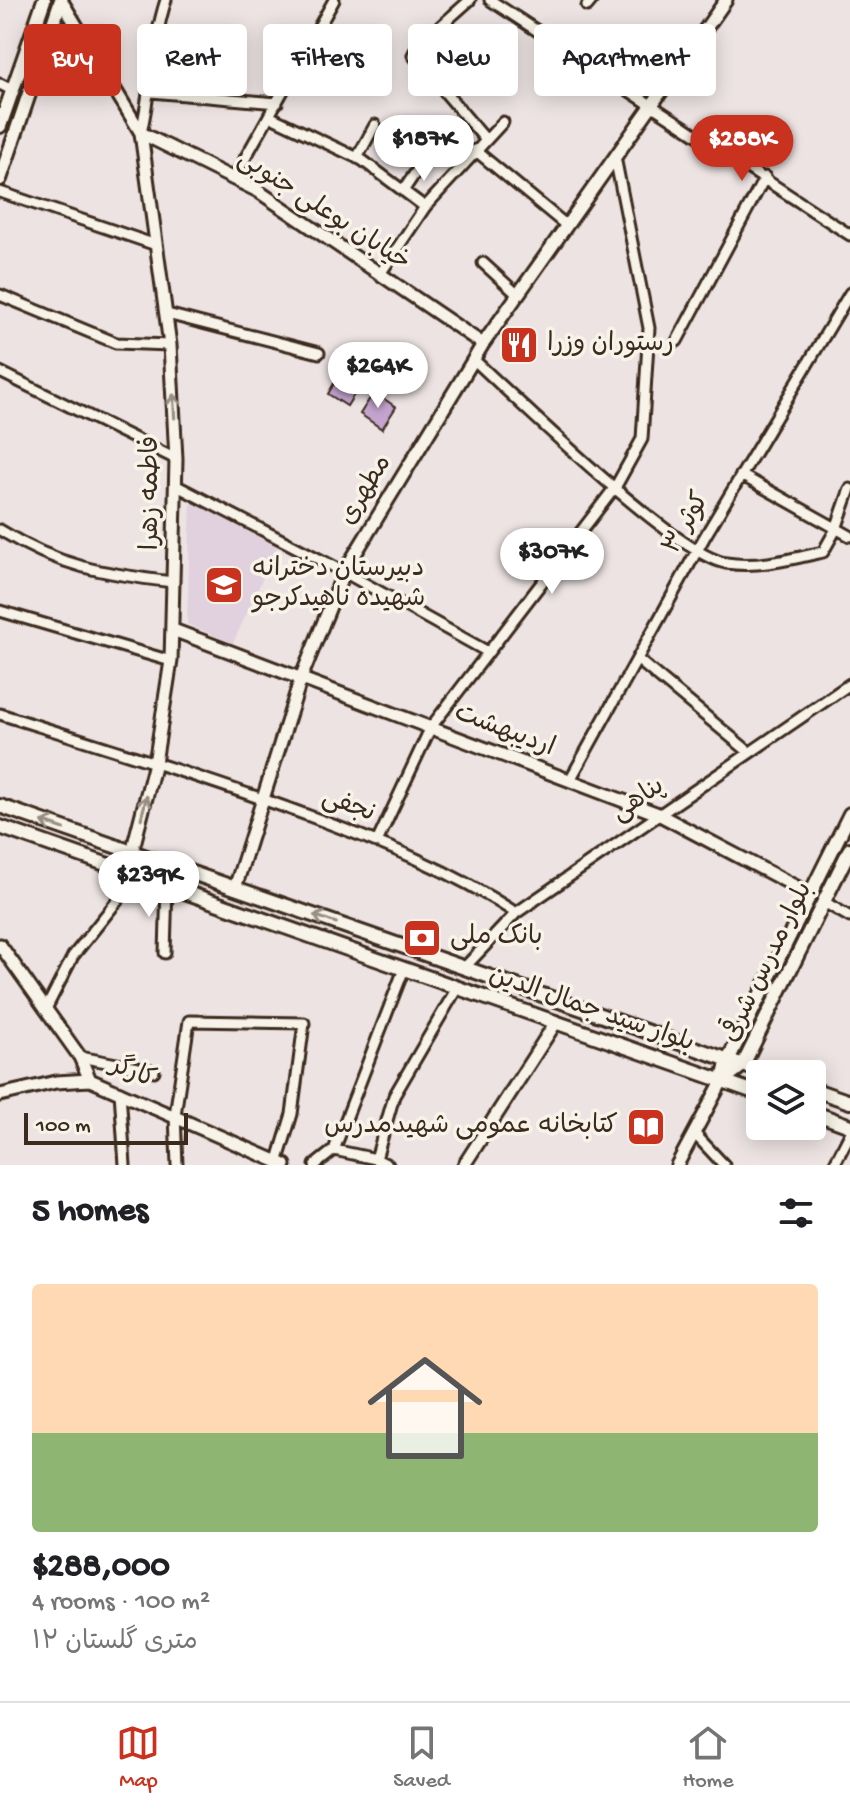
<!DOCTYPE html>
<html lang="en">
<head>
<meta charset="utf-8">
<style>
  body { margin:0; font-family:"Gochi Hand","Playpen Sans Arabic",sans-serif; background:#f6f6f6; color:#202124; height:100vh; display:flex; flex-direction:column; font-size:30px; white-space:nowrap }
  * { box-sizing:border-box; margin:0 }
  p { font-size:26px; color:#757577 }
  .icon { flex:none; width:44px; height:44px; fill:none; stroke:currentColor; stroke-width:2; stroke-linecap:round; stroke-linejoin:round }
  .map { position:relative; height:1165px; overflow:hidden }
  .panel { display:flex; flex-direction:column; background:#fff; flex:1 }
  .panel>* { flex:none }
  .banner { position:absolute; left:24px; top:24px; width:802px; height:72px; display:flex; gap:16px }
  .tools { position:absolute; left:746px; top:1060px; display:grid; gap:16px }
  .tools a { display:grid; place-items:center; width:80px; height:80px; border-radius:8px; background:#fff; box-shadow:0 4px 20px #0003; font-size:40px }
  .scale { position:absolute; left:24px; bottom:20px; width:164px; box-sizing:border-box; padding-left:8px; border:4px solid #3b2a1e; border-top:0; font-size:22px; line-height:28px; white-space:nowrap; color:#3b2a1e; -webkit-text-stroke:6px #f7f3e8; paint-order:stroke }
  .price { position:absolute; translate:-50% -68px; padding:0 18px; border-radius:28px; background:#fff; color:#222; font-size:26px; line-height:52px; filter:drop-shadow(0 2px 4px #0008) }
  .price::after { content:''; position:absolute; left:50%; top:48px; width:24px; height:18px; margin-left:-12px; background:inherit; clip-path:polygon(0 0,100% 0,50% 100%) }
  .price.on { background:#c8321e; color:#fff }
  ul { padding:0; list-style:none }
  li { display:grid; align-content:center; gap:16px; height:424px; padding:0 32px }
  li span { display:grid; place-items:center; height:248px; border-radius:8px; color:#555 }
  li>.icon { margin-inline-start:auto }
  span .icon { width:144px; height:144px; fill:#fffc; stroke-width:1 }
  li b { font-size:34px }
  h2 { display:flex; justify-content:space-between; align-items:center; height:96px; padding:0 32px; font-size:34px }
  .chip { padding:0 28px; border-radius:8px; background:#fff; box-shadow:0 4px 20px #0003; font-size:28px; line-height:72px }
  .chip.on { background:#c8321e; color:#fff }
  .menu { display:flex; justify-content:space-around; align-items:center; height:112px; border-top:2px solid #e0e0e0; background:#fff; font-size:22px; color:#757577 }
  .menu a { display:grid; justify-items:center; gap:4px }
  .menu .on { color:#c8321e }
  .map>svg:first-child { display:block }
  .built { fill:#e1d0dd }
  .building { fill:#c5a5d0; stroke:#3b2a1e; stroke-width:2 }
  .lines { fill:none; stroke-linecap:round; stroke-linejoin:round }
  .minor-casing { stroke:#3b2a1e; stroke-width:15 }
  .tertiary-casing { stroke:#3b2a1e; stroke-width:17 }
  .secondary-casing { stroke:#3b2a1e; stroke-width:18 }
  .minor { stroke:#f7f3e8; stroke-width:9 }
  .tertiary { stroke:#f7f3e8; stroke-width:11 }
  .secondary { stroke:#f7f3e8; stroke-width:12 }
  .oneway { stroke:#998e83 }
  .labels { text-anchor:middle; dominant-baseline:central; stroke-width:7; stroke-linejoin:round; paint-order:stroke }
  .street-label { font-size:26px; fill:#3b2a1e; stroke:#f7f3e8 }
  .poi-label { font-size:26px; fill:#3b2a1e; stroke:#f7f3e8; text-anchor:start }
</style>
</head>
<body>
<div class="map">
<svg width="850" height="1165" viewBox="0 0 850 1165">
  <rect width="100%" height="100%" fill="#ede3e3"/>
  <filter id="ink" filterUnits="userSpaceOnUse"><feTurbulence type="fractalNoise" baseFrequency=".0125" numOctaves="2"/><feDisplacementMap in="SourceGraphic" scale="16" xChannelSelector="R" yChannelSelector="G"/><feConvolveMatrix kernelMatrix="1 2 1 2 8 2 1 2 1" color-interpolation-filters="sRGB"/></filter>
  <g filter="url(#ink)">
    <!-- built -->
    <path class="built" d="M191,502L277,547L233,643L187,624Z"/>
    <!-- building -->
    <path class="building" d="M341,371L360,385L347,406L328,394Z
      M374,392L396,407L382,429L360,414Z"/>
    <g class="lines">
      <defs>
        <path id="minor" d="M470,0L417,47L413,55L486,140
          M490,0L850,235
          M587,6L592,0
          M0,84L12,90
          M151,92L277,103
          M269,116L362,160L425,207
          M141,133C151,89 152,43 166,0
          M475,150L567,226
          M357,158L375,125
          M234,178L334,0
          M403,191L432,148
          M0,192L156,245
          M483,263L518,295
          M380,274L425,207L503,122
          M0,295L116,343L170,345
          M167,314L319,353
          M677,341L765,177
          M473,359C518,400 677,556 726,563C759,568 791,559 823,552L836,529L850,489
          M0,372L176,459
          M741,475L850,536
          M175,485L344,572L488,652
          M0,530C59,567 105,574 173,582
          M0,611L171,661
          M637,659L749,752
          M0,714C105,747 210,779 312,817C384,844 451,870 516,913
          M570,780L704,538L850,293
          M377,842L431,727L616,486L642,439L649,328L615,157
          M824,902L850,917
          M165,953L167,885
          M464,968L516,913L850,684
          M47,1007L73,956L138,875
          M80,1057L154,1071
          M120,1092L125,1165
          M694,1133L724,1165
          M334,1150L404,969
          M376,1159L394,1096L457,988
          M177,1165L175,1115L189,1021L304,1023L292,1114L278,1160
          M315,1165L334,1150L376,1159L388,1165
          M834,1165L850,1134"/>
        <path id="tertiary" d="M61,0L141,133L258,191L483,344
          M48,39C62,27 71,32 85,42
          M173,630L658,814L810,894
          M132,852L155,763L171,661L176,459L170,345L141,133
          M235,888L301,678L344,572L483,344L726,0
          M0,945L80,1057L90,1080
          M0,1095L56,1082L90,1080L285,1165
          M464,1165L556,1022
          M677,1165L722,1081"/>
        <path id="secondary" d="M0,126L44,0
          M0,179L61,0
          M0,806L769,1074
          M0,827L760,1094
          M722,1081L728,1060L850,814
          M722,1081L743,1065L850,849
          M812,1089L850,1102
          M812,1112L850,1126"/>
      </defs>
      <!-- minor casing -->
      <use href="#minor" class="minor-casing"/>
      <!-- tertiary casing -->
      <use href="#tertiary" class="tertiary-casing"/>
      <!-- secondary casing -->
      <use href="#secondary" class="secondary-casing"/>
      <!-- minor -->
      <use href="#minor" class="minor"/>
      <!-- tertiary -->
      <use href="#tertiary" class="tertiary"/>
      <!-- secondary -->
      <use href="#secondary" class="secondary"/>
    </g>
    <!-- one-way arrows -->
    <defs><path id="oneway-shaft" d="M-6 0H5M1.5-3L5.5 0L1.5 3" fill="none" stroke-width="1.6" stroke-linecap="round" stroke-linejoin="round" transform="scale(2)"/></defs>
    <g class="oneway">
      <use href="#oneway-shaft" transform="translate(174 406) rotate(-93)"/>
      <use href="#oneway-shaft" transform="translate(144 807) rotate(-76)"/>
      <use href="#oneway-shaft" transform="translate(53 825) rotate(-161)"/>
      <use href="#oneway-shaft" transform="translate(325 919) rotate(-161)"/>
    </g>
  </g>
  <!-- icons -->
  <defs>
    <symbol id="restaurant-square" viewBox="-11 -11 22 22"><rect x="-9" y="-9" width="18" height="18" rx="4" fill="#c8321e" stroke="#f7f3e8"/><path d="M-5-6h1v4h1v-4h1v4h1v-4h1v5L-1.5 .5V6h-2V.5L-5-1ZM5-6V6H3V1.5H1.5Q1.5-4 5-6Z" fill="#fff"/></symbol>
    <symbol id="school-square" viewBox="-11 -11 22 22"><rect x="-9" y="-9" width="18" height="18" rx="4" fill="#c8321e" stroke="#f7f3e8"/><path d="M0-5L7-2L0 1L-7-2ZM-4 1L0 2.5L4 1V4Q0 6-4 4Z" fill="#fff"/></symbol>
    <symbol id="bank-square" viewBox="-11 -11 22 22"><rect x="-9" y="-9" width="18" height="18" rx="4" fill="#c8321e" stroke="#f7f3e8"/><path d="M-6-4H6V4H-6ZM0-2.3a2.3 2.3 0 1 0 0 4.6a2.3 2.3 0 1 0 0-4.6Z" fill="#fff"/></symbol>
    <symbol id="library-square" viewBox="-11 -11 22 22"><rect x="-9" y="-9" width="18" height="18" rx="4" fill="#c8321e" stroke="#f7f3e8"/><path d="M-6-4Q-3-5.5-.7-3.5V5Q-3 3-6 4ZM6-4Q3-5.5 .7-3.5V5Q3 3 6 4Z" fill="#fff"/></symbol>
  </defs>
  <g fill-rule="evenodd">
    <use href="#restaurant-square" x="497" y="323" width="44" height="44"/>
    <use href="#school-square" x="202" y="563" width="44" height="44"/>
    <use href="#bank-square" x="400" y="916" width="44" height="44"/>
    <use href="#library-square" x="624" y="1105" width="44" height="44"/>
  </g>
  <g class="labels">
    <!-- street labels -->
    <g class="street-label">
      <text transform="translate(323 212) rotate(33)">خیابان بوعلی جنوبی</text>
      <text transform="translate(367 491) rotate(-59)">مطهری</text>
      <text transform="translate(152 493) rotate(-90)">فاطمه زهرا</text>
      <text transform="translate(688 524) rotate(-60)">کوثر ۳</text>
      <text transform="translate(504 732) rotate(21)">اردیبهشت</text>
      <text transform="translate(639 801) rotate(-34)">پناهی</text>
      <text transform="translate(348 807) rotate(20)">نجفی</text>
      <text transform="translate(769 963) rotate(-64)">بلوار مدرس شرقی</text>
      <text transform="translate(591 1011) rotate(19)">بلوار سید جمال الدین</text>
      <text transform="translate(132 1074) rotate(22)">کارگر</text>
    </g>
    <!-- poi labels -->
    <g class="poi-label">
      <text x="547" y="345">رستوران وزرا</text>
      <text x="252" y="570">دبیرستان دخترانه<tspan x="252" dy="30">شهیده ناهیدکرجو</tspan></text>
      <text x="450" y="938">بانک ملی</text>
      <text x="618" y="1127" text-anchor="end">کتابخانه عمومی شهیدمدرس</text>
    </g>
  </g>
</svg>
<div class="tools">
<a><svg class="icon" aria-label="layers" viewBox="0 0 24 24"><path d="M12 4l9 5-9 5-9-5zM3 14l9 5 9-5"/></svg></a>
</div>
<div class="scale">100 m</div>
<b class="price" style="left:424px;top:183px">$187K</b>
<b class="price on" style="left:742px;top:183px">$288K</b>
<b class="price" style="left:378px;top:410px">$264K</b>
<b class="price" style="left:552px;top:596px">$307K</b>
<b class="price" style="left:149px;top:919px">$239K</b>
<div class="banner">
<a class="chip on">Buy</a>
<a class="chip">Rent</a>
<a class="chip">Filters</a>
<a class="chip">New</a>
<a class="chip">Apartment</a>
</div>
</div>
<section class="panel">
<h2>5 homes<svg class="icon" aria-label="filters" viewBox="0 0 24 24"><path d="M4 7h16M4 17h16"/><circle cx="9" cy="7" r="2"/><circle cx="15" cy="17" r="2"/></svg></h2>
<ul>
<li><span style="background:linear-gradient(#ffd9b3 60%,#8fb573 0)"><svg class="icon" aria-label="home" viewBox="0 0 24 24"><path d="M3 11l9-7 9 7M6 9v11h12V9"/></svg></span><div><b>$288,000</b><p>4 rooms · 100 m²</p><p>۱۲ متری گلستان</p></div></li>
</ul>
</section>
<nav class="menu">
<a class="on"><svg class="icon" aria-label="map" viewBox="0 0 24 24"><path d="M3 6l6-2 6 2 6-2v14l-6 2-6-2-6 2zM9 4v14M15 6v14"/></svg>Map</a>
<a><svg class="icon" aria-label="saved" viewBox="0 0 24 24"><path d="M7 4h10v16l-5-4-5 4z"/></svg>Saved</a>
<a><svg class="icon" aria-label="home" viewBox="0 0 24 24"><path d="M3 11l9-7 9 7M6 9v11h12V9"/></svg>Home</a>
</nav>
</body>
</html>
